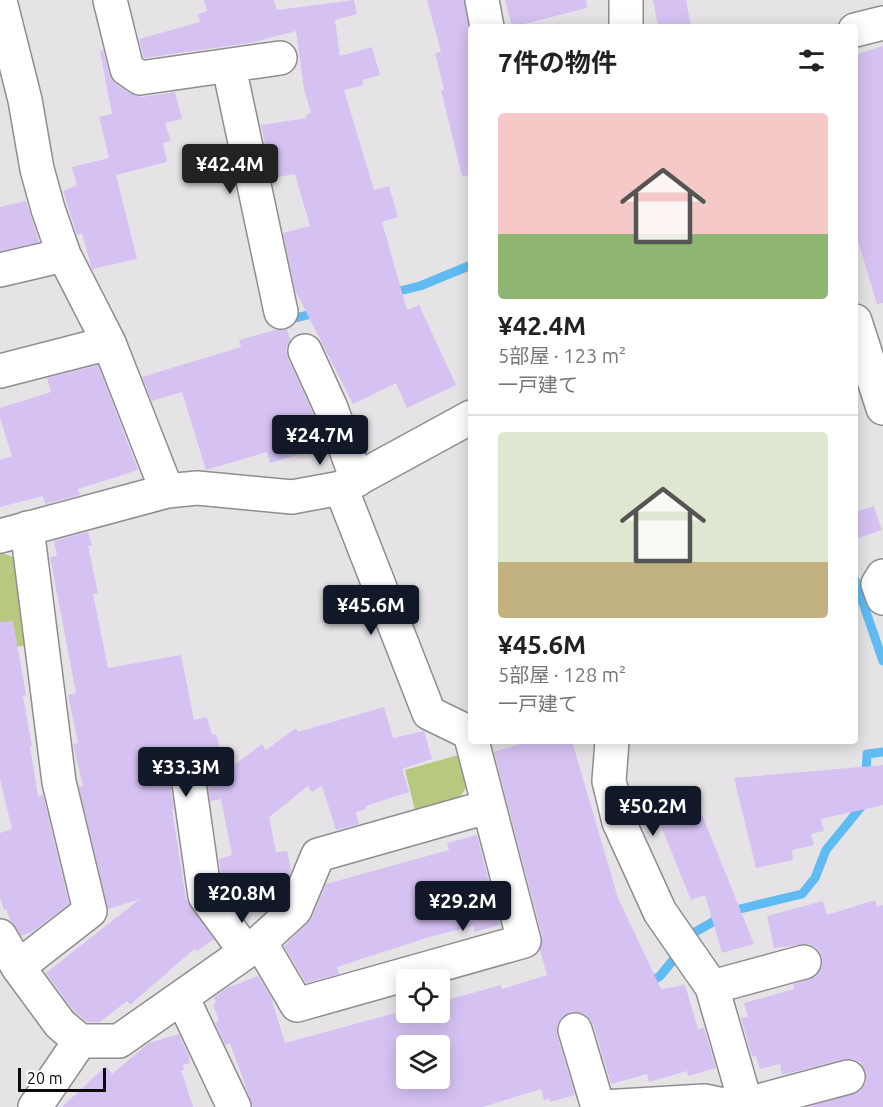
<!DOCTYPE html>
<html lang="ja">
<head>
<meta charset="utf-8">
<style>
  body { margin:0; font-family:Ubuntu,"Noto Sans JP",sans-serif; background:#f6f6f6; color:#222; height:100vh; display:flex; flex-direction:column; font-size:22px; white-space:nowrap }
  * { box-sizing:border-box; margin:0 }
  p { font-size:20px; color:#767676 }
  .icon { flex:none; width:33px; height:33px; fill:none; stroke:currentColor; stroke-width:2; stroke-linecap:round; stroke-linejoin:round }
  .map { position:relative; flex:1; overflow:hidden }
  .panel { position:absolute; left:468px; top:24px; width:390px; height:720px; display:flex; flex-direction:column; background:#fff; border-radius:6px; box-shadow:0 3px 15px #0003 }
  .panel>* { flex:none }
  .controls { position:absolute; left:396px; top:969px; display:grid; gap:12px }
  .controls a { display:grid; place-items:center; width:54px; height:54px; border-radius:6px; background:#fff; box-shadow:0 3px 15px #0003; font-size:30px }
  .scale { position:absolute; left:18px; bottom:15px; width:88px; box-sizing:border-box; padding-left:6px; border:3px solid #0c0b0c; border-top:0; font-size:16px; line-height:21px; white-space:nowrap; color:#0c0b0c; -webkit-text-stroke:4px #fff; paint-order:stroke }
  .price { position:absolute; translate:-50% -51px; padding:0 14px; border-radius:6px; background:#111827; color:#fff; font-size:20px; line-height:39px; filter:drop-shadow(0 2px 3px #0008) }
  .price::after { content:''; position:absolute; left:50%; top:36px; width:18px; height:14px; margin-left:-9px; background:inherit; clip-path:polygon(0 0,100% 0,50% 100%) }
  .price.current { background:#222; color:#fff }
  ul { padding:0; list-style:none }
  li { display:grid; align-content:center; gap:12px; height:318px; padding:0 30px }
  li+li { border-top:2px solid #e0e0e0 }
  li span { display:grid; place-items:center; height:186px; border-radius:6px; color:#555 }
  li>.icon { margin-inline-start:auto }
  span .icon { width:108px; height:108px; fill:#fffc; stroke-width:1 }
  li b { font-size:26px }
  h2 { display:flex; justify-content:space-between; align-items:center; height:72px; padding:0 30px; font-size:26px }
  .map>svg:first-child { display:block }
  .green { fill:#b7c97e }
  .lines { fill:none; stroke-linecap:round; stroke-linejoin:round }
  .stream { stroke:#60bbf3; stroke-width:9 }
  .building { fill:#d5c2f3; fill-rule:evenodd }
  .minor-casing { stroke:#8f8d8f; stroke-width:36 }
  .minor { stroke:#fff; stroke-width:33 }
</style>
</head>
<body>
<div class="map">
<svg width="883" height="1107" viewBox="0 0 883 1107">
  <rect width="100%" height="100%" fill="#e6e3e6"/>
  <!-- green -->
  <path class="green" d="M0,552L18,559L29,645L0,649Z
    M462,754L470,782L459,798L415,810L405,770Z"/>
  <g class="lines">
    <!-- stream -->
    <path class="stream" d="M391,293L420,286L471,265
      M287,320L320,312
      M855,580L883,661
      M866,776L867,754L883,752
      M688,941L695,932L732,911L802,894L815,878L826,850L865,802
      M646,982L659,977L680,952"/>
  </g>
  <!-- building -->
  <path class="building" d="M204,0H274L277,10L354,0L357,14L335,20L340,56L372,47L380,75L362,80L364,85L344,90L374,190L389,186L398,217L382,222L407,310L419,305L456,385L407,408L396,383L353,404L295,290L283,233L310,226L295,174L272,178L261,125L307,118L306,115L311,113L304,89L296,31L250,43L144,58L139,39L200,22L198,14L207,11Z
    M427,0H464L471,36V175L462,176L441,90H444L435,53L441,52Z
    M505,0H586L587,8L512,27Z
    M653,0H686L691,27H658Z
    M883,46V303L877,304L855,231V55Z
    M103,50L109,73L116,84L129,93L142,97L175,92L182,119L165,123L171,141L163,143L167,162L116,175L137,259L92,269L82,233L77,235L63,191L77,185L72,167L109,158L99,117L112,114L100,51Z
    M26,201L39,242L0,251V207Z
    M287,329L290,340L286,349L288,359L312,411L323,447L270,463L267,452L206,470L182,392L152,401L142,377L241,347L239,340L275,330Z
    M98,365L138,470L78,489L80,495L45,504L43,496L0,507V460L12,456L0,418V408L51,392L47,378Z
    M874,506L882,530L855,539V512Z
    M88,532L92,545L88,546L98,593L93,594L108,668L181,655L194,720L207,717L212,735L216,734L220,749L223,748L229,769L262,744L266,750L296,728L298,732L384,707L393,738L424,731L432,759L402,769L409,792L366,806V809L356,812L359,824L336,830L322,786L312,792L308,786L269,817L276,852L287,851L291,871L279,899L272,906L270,898L244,917L223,889L219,859L232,855L221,799L210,801L207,773L202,764L194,758L186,757L176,762L170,770L169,778L174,809H172L186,899L214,939L197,951L196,949L192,951L130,1005L127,1001L100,1022H87L74,1011L46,973L140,899L108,909L79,787L83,786L73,744L78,743L68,695L76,693L50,557L57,556L54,541Z
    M13,621L26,695L23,696L32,746H30L38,796L43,795L69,904L32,932L21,936L10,920L6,909L4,910L0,897V833L12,829L0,779V622Z
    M530,741H572L618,898L661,989L685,985L698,1029L704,1028L716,1068L688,1076L687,1071L649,1082L647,1074L611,1084L593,1024L587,1016L580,1012H570L561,1018L557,1025V1035L575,1095L550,1102L549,1098L544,1100L541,1089L483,1107H253L230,1043L225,1045L215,1023L219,1021L213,1004L216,1003L214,997L227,988L258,976L271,997L285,1043L406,1010V1012H440V1002L501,985L502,989L547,975L540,950L542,936L494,752ZM406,1046H440V1078H406Z
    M883,765V805L821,819L824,831L811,834L814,845L792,850L793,860L756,868L734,778Z
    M694,795L754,944L722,953L705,895L691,900L655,811Z
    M477,835L500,925L474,932L473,926L429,937L337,967L339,974L306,983L284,946L312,918L326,884L449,850L447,843Z
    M875,900L877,907L883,905V1107H808L861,1091L866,1082V1073L861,1063L853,1059H844L782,1075L780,1064L760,1069L756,1056L752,1057L741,1018L748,1017L744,1003L794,989L793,984L817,976L822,966V958L818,949L809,944L774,948L767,916L823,901L827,915Z
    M179,1034L189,1056L190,1063L183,1065L184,1070H181L193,1107H62L106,1066L112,1074L149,1043Z"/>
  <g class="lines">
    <defs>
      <path id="minor" d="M110,0L127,69L140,78L280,58
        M482,0L487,27
        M626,0V27
        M0,1L25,100L37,169L48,209L64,255L109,343L167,491
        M855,30L883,23
        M229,67L281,312
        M0,270L64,255
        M855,321L883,408
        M305,351L331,408L357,480
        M0,371L109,343
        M341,488L429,713L470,733L471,737
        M0,536L167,491L197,488L292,497L341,488L471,417
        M883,576L878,584L883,598
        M612,741L609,781L619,822L660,912L712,987L741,1087L735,1107
        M188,776L205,896L246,952
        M0,936L18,967L60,1024L80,1041H119L260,942L295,910L318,855L487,807
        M260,942L297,1005L524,941L472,741
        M18,967L90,911L59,782L27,528
        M712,987L804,962
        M182,997L234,1107
        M575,1030L598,1107
        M35,1107L80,1041
        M603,1107L704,1101L733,1107
        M736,1107L848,1077"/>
    </defs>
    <!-- minor casing -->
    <use href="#minor" class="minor-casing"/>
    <!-- minor -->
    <use href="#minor" class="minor"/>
  </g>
</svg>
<div class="controls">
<a><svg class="icon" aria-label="locate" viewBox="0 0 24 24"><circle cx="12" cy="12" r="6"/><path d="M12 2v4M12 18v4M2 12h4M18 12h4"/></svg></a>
<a><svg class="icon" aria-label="layers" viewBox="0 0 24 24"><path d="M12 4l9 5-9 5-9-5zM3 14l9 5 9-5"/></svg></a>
</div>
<div class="scale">20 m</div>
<b class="price current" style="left:230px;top:195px">¥42.4M</b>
<b class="price" style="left:320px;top:466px">¥24.7M</b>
<b class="price" style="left:371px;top:636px">¥45.6M</b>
<b class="price" style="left:186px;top:798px">¥33.3M</b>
<b class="price" style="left:653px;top:837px">¥50.2M</b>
<b class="price" style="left:242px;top:924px">¥20.8M</b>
<b class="price" style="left:463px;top:932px">¥29.2M</b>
<section class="panel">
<h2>7件の物件<svg class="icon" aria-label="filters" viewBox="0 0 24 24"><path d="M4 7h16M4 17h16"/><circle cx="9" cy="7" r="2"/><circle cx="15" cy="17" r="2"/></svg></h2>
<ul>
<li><span style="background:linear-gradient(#f6c9c9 65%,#8fb573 0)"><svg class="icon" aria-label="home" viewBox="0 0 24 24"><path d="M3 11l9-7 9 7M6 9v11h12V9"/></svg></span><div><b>¥42.4M</b><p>5部屋 · 123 m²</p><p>一戸建て</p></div></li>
<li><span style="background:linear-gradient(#dfe7d0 70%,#c2b280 0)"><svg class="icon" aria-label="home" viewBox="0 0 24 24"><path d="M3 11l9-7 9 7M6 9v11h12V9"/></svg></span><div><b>¥45.6M</b><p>5部屋 · 128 m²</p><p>一戸建て</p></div></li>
</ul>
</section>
</div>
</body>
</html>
